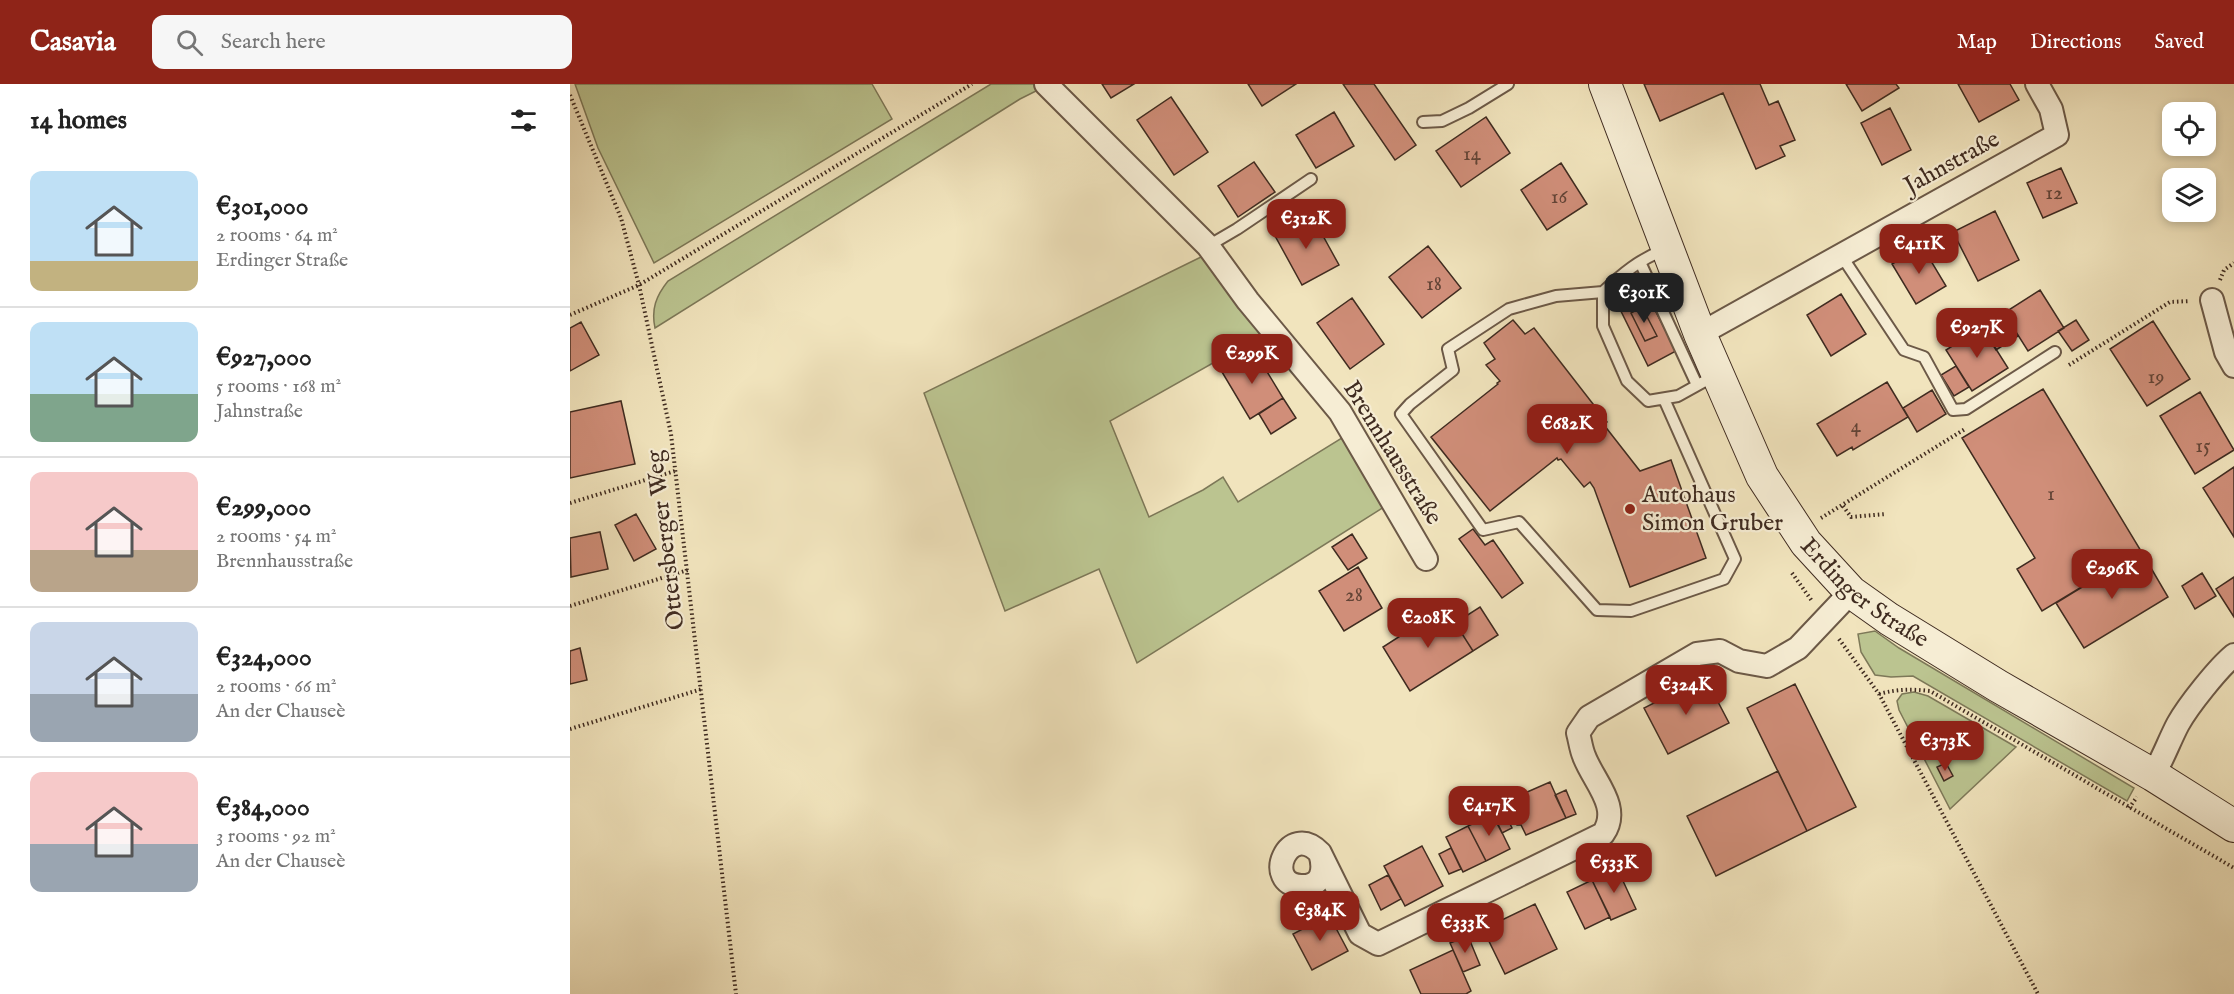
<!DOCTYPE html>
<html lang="en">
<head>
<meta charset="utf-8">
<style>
  body { margin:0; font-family:"IM FELL English",serif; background:#f6f6f6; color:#222; height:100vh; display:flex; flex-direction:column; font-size:22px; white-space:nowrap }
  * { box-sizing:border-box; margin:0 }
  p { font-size:20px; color:#767676 }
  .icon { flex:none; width:33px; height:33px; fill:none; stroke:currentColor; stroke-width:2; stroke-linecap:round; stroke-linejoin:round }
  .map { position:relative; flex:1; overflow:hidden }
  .drawer { display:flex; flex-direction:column; background:#fff; width:570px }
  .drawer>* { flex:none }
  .fabs { position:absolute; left:1592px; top:18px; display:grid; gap:12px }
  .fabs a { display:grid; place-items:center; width:54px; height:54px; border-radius:12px; background:#fff; box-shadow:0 3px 9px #0003; font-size:30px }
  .price { position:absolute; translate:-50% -51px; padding:0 14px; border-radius:12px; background:#8f2418; color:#fff; font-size:20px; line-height:39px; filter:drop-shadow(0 2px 3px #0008) }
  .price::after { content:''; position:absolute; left:50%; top:36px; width:18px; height:14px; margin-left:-9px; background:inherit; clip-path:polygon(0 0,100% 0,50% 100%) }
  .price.on { background:#222; color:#fff }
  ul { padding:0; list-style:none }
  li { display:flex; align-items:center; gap:18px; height:150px; padding:0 30px }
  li+li { border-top:2px solid #e0e0e0 }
  li span { display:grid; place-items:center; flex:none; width:168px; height:120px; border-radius:12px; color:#555 }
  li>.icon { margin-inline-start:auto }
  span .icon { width:72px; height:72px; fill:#fffc; stroke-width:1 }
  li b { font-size:26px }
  h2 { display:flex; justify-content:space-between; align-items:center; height:72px; padding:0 30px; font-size:26px }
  header { display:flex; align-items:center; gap:36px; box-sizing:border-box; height:84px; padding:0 30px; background:#8f2418; color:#fff }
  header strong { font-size:28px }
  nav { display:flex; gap:33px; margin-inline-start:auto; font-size:21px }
  .search { width:420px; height:54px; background:#f6f6f6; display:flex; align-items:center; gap:15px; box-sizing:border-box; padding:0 21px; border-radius:12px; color:#767676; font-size:22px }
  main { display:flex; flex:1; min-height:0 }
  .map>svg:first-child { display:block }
  .green { fill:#bbc490; stroke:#7d7858; stroke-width:1.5 }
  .building { fill:#d08e79; stroke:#3f2b20; stroke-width:1.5 }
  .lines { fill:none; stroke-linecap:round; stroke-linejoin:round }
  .lane-casing { stroke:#6c5947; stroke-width:14 }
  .street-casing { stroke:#6c5947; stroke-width:26 }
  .secondary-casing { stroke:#3f2b20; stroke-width:34 }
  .path { stroke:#3f2b20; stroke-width:4; stroke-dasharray:1.5 3; stroke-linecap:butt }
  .lane { stroke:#f6edd4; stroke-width:10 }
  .street { stroke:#f6edd4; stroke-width:22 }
  .secondary { stroke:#f6edd4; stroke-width:32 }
  .poi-dot { fill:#8f2418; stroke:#f6edd4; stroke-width:2 }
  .labels { text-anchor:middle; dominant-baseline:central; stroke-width:4.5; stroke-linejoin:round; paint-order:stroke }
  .number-label { font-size:21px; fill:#634436 }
  .street-label { font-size:24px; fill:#3f2b20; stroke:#f6edd4 }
  .poi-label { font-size:24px; fill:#3f2b20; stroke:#f6edd4; text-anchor:start }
</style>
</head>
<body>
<header>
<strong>Casavia</strong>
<div class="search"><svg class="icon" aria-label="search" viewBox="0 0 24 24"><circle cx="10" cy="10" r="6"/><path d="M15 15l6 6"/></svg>Search here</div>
<nav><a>Map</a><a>Directions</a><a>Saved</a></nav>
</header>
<main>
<section class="drawer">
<h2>14 homes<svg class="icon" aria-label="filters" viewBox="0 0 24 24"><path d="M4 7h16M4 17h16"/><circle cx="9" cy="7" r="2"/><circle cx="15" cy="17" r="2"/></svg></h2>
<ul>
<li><span style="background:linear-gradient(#bfe0f5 75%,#c2b280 0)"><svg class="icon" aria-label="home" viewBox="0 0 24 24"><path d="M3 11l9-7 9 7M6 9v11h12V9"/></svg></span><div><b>€301,000</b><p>2 rooms · 64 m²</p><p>Erdinger Straße</p></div></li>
<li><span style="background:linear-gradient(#bfe0f5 60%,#7fa58c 0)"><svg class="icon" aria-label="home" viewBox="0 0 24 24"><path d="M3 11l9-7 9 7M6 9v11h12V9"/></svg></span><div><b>€927,000</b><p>5 rooms · 168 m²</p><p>Jahnstraße</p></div></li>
<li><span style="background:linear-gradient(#f6c9c9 65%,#b9a48a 0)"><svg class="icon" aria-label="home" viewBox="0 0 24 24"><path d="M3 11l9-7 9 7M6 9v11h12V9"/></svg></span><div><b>€299,000</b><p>2 rooms · 54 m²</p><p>Brennhausstraße</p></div></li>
<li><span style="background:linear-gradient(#c9d6e8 60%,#9aa5b1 0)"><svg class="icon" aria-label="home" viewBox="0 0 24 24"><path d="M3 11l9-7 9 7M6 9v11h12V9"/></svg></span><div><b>€324,000</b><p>2 rooms · 66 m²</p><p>An der Chauseè</p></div></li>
<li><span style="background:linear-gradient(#f6c9c9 60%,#9aa5b1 0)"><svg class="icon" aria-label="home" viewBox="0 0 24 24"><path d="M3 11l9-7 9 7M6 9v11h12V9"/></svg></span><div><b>€384,000</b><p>3 rooms · 92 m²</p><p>An der Chauseè</p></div></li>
</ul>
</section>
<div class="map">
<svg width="1664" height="910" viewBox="0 0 1664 910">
  <rect width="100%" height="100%" fill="#f1e4bd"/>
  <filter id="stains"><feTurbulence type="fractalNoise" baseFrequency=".00333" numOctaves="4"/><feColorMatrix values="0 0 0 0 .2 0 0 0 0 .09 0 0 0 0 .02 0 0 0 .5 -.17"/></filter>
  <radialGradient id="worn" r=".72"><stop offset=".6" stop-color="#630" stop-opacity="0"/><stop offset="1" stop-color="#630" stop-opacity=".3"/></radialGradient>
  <!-- green -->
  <path class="green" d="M5,0H302L322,35L84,179L28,64Z
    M421,0H468L472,4L450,15L85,244C81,225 86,212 98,197Z
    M631,173L698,248L540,337L579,433L633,406L653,393L668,418L775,352L814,423L567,579L529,485L435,527L354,309Z
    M1305,547L1329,564L1564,704L1557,717L1343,592L1321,593L1305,591L1291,568L1288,550Z
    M1344,608L1358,612L1446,663L1380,725L1329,626L1327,617L1332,610Z"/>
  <!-- building -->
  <path class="building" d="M532,0H564L541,14Z
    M678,0H726L692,22Z
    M773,0H804L846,61L825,76Z
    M1074,0H1190L1199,21L1208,17L1225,56L1210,62L1215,72L1186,85L1153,9L1090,37Z
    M1276,0H1326L1329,4L1292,27Z
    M1388,0H1440L1449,16L1409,38Z
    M601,13L638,68L604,91L567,36Z
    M1320,24L1341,66L1312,81L1291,39Z
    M764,28L784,62L746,84L726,51Z
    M916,33L940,69L891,103L866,67Z
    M684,78L705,108L668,133L648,102Z
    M991,79L1017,120L977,146L951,106Z
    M1491,84L1507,119L1473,134L1457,99Z
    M1425,127L1449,176L1408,197L1383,148Z
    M741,130L769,181L732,201L704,150Z
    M858,162L891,204L852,234L819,193Z
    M1352,162L1376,202L1346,220L1322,180Z
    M1071,199L1106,267L1078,282L1044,213Z
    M1470,206L1494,244L1458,267L1434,229Z
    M1271,210L1296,250L1261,272L1237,231Z
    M782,214L814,260L780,285L747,239Z
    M1072,223L1087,252L1075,257L1061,229Z
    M1434,229L1448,252L1426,266L1412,243Z
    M943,236L955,250L964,244L1037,338L1034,341L1070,387L1101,376L1136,474L1060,503L1024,404L1020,398L1014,403L991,375L988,376L987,374L920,427L861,353L928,300L927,299L930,297L916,281L925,275L914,259Z
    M1506,236L1519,256L1502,267L1488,247Z
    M1583,237L1620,295L1577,322L1540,265Z
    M11,238L29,271L0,287V244Z
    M1412,243L1438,284L1402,307L1376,266Z
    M685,268L713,314L680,335L652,288Z
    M1386,282L1399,303L1384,312L1371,291Z
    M1317,298L1338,333L1283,366L1282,363L1267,372L1247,340Z
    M1473,305L1571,467L1472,527L1447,485L1465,474L1392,354Z
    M1362,306L1376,330L1347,348L1333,324Z
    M1630,308L1664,366L1625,390L1590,332Z
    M713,314L726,334L701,350L689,330Z
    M51,317L65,380L0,394V328Z
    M1664,383V453L1633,404Z
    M66,430L86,465L64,477L45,441Z
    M903,445L915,461L923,456L953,499L932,514L889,455Z
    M30,448L38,485L1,493L0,454Z
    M782,450L797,474L778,486L762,463Z
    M1571,467L1598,513L1514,564L1486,519Z
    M788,483L812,524L774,547L749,507Z
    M1632,489L1646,512L1625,525L1612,502Z
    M1664,493V533L1646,505Z
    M875,523L903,567L840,607L813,563Z
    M910,523L928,551L903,567L885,539Z
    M10,564L17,596L0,600V567Z
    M1135,593L1159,639L1098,670L1074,624Z
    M1225,600L1286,723L1237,747L1177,624Z
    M1376,679L1383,692L1374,697L1367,683Z
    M1208,687L1237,747L1146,792L1117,732Z
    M980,698L996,734L956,751L951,741H947L943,732L947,729L941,715Z
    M996,706L1006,730L996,734L985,711Z
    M927,713L942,744L932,749L916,718Z
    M923,730L940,765L916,777L898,742Z
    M898,742L916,777L893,788L876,753Z
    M852,762L873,802L835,822L814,782Z
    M881,764L891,785L879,790L869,770Z
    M1047,784L1066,825L1041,836L1022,796Z
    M818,791L831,815L811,826L799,801Z
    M1022,796L1040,833L1015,845L997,808Z
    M965,820L987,865L935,890L913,845Z
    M759,831L778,867L742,886L723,850Z
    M898,852L910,881L893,888L880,859Z
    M883,866L901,907L896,910H851L840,886Z"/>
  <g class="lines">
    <defs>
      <path id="lane" d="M853,38L872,37L899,24L938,0
        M638,162L667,145L741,95
        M1094,166C1070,175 1052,190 1033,208V242L1057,297L1078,317L1108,312L1144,292
        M1271,171L1334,266L1354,273L1383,326L1396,325L1485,268
        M1070,178L1127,301
        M1033,208L986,212L939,225L878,265L883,286L840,320L831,330L913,446L949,438L1027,526L1061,527L1154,495L1165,475L1094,315"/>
      <path id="street" d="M476,0L638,162L678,217L770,328L856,475
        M1642,216L1656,268L1664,282
        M1130,250L1487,51L1481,25L1467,0
        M1583,691C1593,675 1599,657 1608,640C1618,622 1648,584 1664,571
        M750,769C755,785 753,803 731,802C692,800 718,736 750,769L790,850L808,860L1033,750C1052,723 1023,697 1014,672C1011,665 1010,656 1008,649L1019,633L1127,570L1150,567L1169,577L1197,582L1228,564L1281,508"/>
      <g id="secondary">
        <path id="s1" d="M1035,0L1130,250L1192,392L1236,459L1281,508L1319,535L1428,602L1583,691L1664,742"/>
      </g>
    </defs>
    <!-- lane casing -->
    <use href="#lane" class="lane-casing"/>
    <!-- street casing -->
    <use href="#street" class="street-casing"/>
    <!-- secondary casing -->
    <use href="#secondary" class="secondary-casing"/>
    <!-- path -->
    <path class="path" d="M0,11L51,134L69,201L101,350L166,910
      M1650,196L1654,186L1664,179
      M0,231L69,201L402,0
      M1499,281L1600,218L1620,217
      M0,419L105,387
      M1273,422L1281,433L1316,430
      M1251,434L1395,345
      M1222,489L1242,517
      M0,522L118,486
      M1269,555L1309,610L1468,910
      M1309,610C1327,605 1342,605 1360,607L1664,784
      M0,645L132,605
      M1559,724L1567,713"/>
    <!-- lane -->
    <use href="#lane" class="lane"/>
    <!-- street -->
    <use href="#street" class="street"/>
    <!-- secondary -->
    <use href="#secondary" class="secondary"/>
  </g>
  <!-- markers -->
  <circle class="poi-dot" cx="1060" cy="425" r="6"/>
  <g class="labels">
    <!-- number labels -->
    <g class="number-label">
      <text x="902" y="70">14</text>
      <text x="1484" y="109">12</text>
      <text x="989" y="113">16</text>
      <text x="864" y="200">18</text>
      <text x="1586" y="293">19</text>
      <text x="1286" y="342">4</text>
      <text x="1633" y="362">15</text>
      <text x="1481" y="410">1</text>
      <text x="784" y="511">28</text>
    </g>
    <!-- street labels -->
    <g class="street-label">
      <text transform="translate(1382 79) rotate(-29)">Jahnstraße</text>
      <text transform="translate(822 369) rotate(58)">Brennhausstraße</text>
      <text transform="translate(96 456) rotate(-97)">Ottersberger Weg</text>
      <text stroke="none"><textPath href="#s1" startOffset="580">Erdinger Straße</textPath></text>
    </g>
    <!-- poi labels -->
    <g class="poi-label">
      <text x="1072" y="411">Autohaus<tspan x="1072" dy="28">Simon Gruber</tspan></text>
    </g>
  </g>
  <rect width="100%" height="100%" filter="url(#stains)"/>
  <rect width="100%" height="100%" fill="url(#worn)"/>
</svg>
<div class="fabs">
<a><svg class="icon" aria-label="locate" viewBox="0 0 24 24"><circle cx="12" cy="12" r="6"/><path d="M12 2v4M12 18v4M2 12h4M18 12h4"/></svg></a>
<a><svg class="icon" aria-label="layers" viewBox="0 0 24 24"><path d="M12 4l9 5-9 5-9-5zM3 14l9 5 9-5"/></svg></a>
</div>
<b class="price" style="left:736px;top:166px">€312K</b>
<b class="price" style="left:1349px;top:191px">€411K</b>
<b class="price on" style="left:1074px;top:240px">€301K</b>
<b class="price" style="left:1407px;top:275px">€927K</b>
<b class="price" style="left:682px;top:301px">€299K</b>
<b class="price" style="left:997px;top:371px">€682K</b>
<b class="price" style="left:1542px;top:516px">€296K</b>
<b class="price" style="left:858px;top:565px">€208K</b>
<b class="price" style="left:1116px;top:632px">€324K</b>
<b class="price" style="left:1375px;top:688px">€373K</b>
<b class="price" style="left:919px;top:753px">€417K</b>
<b class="price" style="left:1044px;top:810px">€533K</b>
<b class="price" style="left:750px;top:858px">€384K</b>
<b class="price" style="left:895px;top:870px">€333K</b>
</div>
</main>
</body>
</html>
